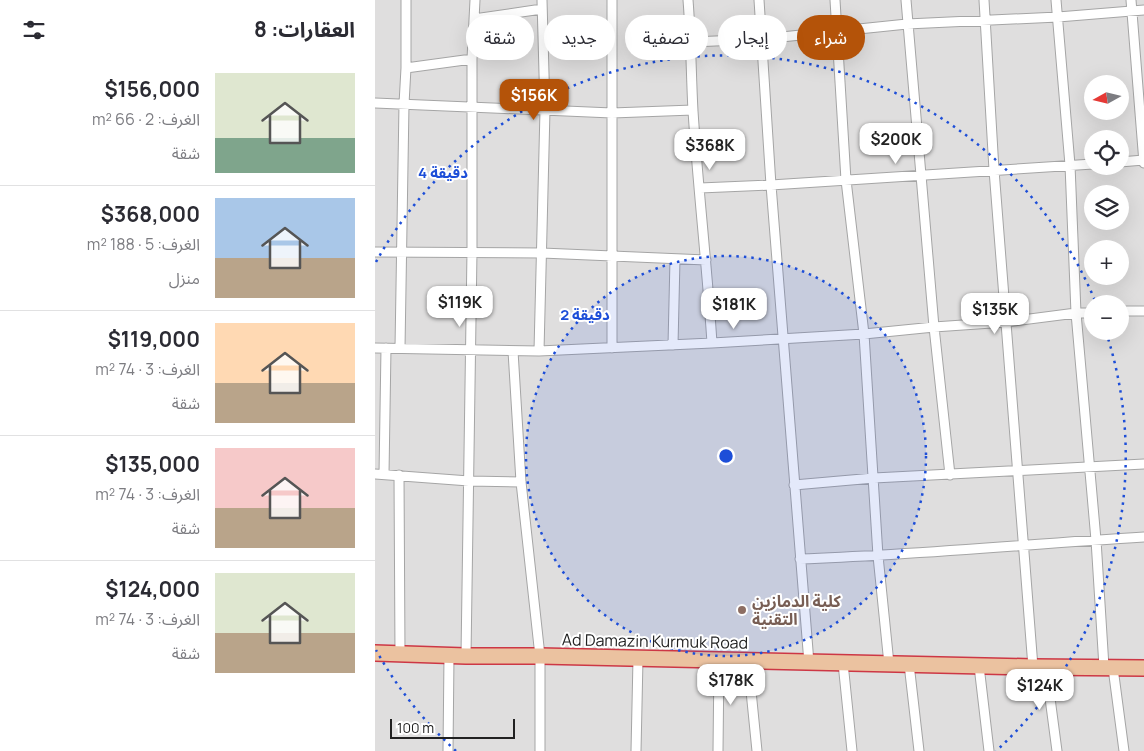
<!DOCTYPE html>
<html lang="ar">
<head>
<meta charset="utf-8">
<style>
  body { margin:0; font-family:Manrope,"Noto Sans Arabic",sans-serif; background:#f2f2f3; color:#2b2b33; direction:rtl; height:100vh; display:flex; flex-direction:column; font-size:19px; white-space:nowrap }
  * { box-sizing:border-box; margin:0 }
  p { font-size:16px; color:#7c7c81 }
  .icon { flex:none; width:28px; height:28px; fill:none; stroke:currentColor; stroke-width:2; stroke-linecap:round; stroke-linejoin:round }
  .map { position:relative; flex:1; overflow:hidden; direction:ltr }
  .panel { display:flex; flex-direction:column; background:#fff; width:375px }
  .panel>* { flex:none }
  .hud { position:absolute; left:15px; top:15px; width:475px; height:45px; direction:rtl; display:flex; gap:10px }
  .needle { width:32px; rotate:262deg }
  .tools { position:absolute; left:709px; top:75px; display:grid; gap:10px }
  .tools a { display:grid; place-items:center; width:45px; height:45px; border-radius:50%; background:#fff; box-shadow:0 5px 20px #0002; font-size:25px }
  .scale { position:absolute; left:15px; bottom:12px; width:125px; box-sizing:border-box; padding-left:5px; border:2px solid #212121; border-top:0; font-size:14px; line-height:18px; white-space:nowrap; color:#212121; -webkit-text-stroke:4px #fff; paint-order:stroke }
  .price { position:absolute; translate:-50% -42px; padding:0 11px; border-radius:10px; background:#fff; color:#222; font-size:16px; line-height:32px; filter:drop-shadow(0 1px 2px #0008) }
  .price::after { content:''; position:absolute; left:50%; top:30px; width:15px; height:11px; margin-left:-8px; background:inherit; clip-path:polygon(0 0,100% 0,50% 100%) }
  .price.current { background:#b45309; color:#fff }
  ul { padding:0; list-style:none }
  li { display:flex; align-items:center; gap:15px; height:125px; padding:0 20px }
  li+li { border-top:1px solid #e1e1e2 }
  li span { display:grid; place-items:center; flex:none; width:140px; height:100px; border-radius:0px; color:#555 }
  li>.icon { margin-inline-start:auto }
  span .icon { width:60px; height:60px; fill:#fffc; stroke-width:1 }
  li b { font-size:21px }
  h2 { display:flex; justify-content:space-between; align-items:center; height:60px; padding:0 20px; font-size:21px }
  .pill { padding:0 18px; border-radius:22px; background:#fff; box-shadow:0 5px 20px #0002; font-size:18px; line-height:45px }
  .pill.current { background:#b45309; color:#fff }
  main { display:flex; flex:1; min-height:0 }
  .map>svg:first-child { display:block }
  .residential { fill:#dfdede; fill-rule:evenodd }
  .lines { fill:none; stroke-linecap:round; stroke-linejoin:round }
  .minor-casing { stroke:#a5a5a5; stroke-width:11 }
  .trunk-casing { stroke:#cd3745; stroke-width:18 }
  .minor { stroke:#fff; stroke-width:9 }
  .trunk { stroke:#ebc2a0; stroke-width:15 }
  .ring { fill:none; stroke:#1d4ed8; stroke-width:2.5; stroke-dasharray:2.5 5 }
  .education-dot { fill:#8d6e63; stroke:#fff; stroke-width:2 }
  .labels { text-anchor:middle; dominant-baseline:central; stroke-width:4; stroke-linejoin:round; paint-order:stroke }
  .education-label { font-size:16px; font-weight:bold; fill:#785e54; stroke:#fff; text-anchor:start }
  .street-label { font-size:16px; fill:#212121; stroke:#fff }
  .centre { fill:#1d4ed8; stroke:#fff; stroke-width:2.5 }
  .ring-label { font-size:15px; text-anchor:middle; font-weight:bold; fill:#1d4ed8; stroke:#fff; stroke-width:4; stroke-linejoin:round; paint-order:stroke }
</style>
</head>
<body>
<main>
<div class="map">
<svg width="769" height="751" viewBox="0 0 769 751">
  <rect width="100%" height="100%" fill="#f0f0e8"/>
  <!-- residential -->
  <path class="residential" d="M0,0H769V751H0ZM718,84H745V111H718ZM718,139H745V166H718ZM718,194H745V221H718ZM718,249H745V276H718ZM718,304H745V331H718Z"/>
  <g class="lines">
    <defs>
      <path id="minor" d="M237,0V348
        M313,0C316,37 316,74 318,111C323,188 332,265 337,343
        M384,0L396,185L434,663
        M460,0L471,180L489,334L503,556L514,664
        M531,0L559,327L575,475
        M609,0L619,170L658,667
        M681,0L695,165L701,313L721,540L729,667
        M756,0L769,163
        M99,19L167,9
        M317,42L387,39L532,24L683,17L769,10
        M31,68L97,59
        M0,103L237,113L318,110
        M745,162L769,160
        M325,188L396,185L718,164
        M0,252L167,253L331,260
        M745,311H769
        M298,345L300,259
        M0,348L164,351L337,343L489,334L559,327L631,322L701,313H718
        M25,348L29,104L31,68V0
        M138,351L146,482L165,656V751
        M164,351L170,110L167,0
        M0,474L94,481L146,482
        M9,474L11,348
        M24,475L25,654
        M419,485L499,478L769,464
        M425,559C540,555 654,544 769,537
        M91,656L97,251V59L100,0
        M373,661L382,751
        M468,663L477,751
        M534,664L544,751
        M604,666L614,751
        M671,668L682,751
        M738,668L749,751
        M73,751L74,656
        M261,751L263,659
        M343,751L344,660"/>
      <path id="trunk" d="M0,653L91,656H165L658,667L769,668"/>
    </defs>
    <!-- minor casing -->
    <use href="#minor" class="minor-casing"/>
    <!-- trunk casing -->
    <use href="#trunk" class="trunk-casing"/>
    <!-- minor -->
    <use href="#minor" class="minor"/>
    <!-- trunk -->
    <use href="#trunk" class="trunk"/>
  </g>
  <!-- distance rings -->
  <circle cx="351" cy="456" r="200" fill="#1d4ed8" fill-opacity=".12"/>
  <g class="ring">
    <circle cx="351" cy="456" r="200"/>
    <path d="M81 751A400 400 0 0 1 1 650M1 262A400 400 0 0 1 721 303M731 332A400 400 0 0 1 621 751"/>
  </g>
  <!-- markers -->
  <circle class="education-dot" cx="367" cy="610" r="5"/>
  <g class="labels">
    <!-- education labels -->
    <g class="education-label">
      <text x="377" y="601">كلية الدمازين<tspan x="377" dy="18">التقنية</tspan></text>
    </g>
    <!-- street labels -->
    <g class="street-label">
      <text transform="translate(280 641) rotate(1)">Ad Damazin Kurmuk Road</text>
    </g>
  </g>
  <circle cx="351" cy="456" r="8" class="centre"/>
  <g class="ring-label">
    <text x="68" y="178">4 دقيقة</text>
    <text x="210" y="320">2 دقيقة</text>
  </g>
</svg>
<div class="tools">
<a><svg class="needle" viewBox="-14 -14 28 28"><path d="M0-13l5 13h-10z" fill="#e53935"/><path d="M0 13l5-13h-10z" fill="#7c7c81"/></svg></a>
<a><svg class="icon" aria-label="locate" viewBox="0 0 24 24"><circle cx="12" cy="12" r="6"/><path d="M12 2v4M12 18v4M2 12h4M18 12h4"/></svg></a>
<a><svg class="icon" aria-label="layers" viewBox="0 0 24 24"><path d="M12 4l9 5-9 5-9-5zM3 14l9 5 9-5"/></svg></a>
<a>+</a>
<a>−</a>
</div>
<div class="scale">100 m</div>
<b class="price current" style="left:159px;top:121px">$156K</b>
<b class="price" style="left:521px;top:165px">$200K</b>
<b class="price" style="left:335px;top:171px">$368K</b>
<b class="price" style="left:85px;top:328px">$119K</b>
<b class="price" style="left:359px;top:330px">$181K</b>
<b class="price" style="left:620px;top:335px">$135K</b>
<b class="price" style="left:356px;top:706px">$178K</b>
<b class="price" style="left:665px;top:711px">$124K</b>
<div class="hud">
<a class="pill current">شراء</a>
<a class="pill">إيجار</a>
<a class="pill">تصفية</a>
<a class="pill">جديد</a>
<a class="pill">شقة</a>
</div>
</div>
<section class="panel">
<h2>العقارات: 8<svg class="icon" aria-label="filters" viewBox="0 0 24 24"><path d="M4 7h16M4 17h16"/><circle cx="9" cy="7" r="2"/><circle cx="15" cy="17" r="2"/></svg></h2>
<ul>
<li><span style="background:linear-gradient(#dfe7d0 65%,#7fa58c 0)"><svg class="icon" aria-label="home" viewBox="0 0 24 24"><path d="M3 11l9-7 9 7M6 9v11h12V9"/></svg></span><div><b>$156,000</b><p>الغرف: 2 · 66 m²</p><p>شقة</p></div></li>
<li><span style="background:linear-gradient(#a9c7e8 60%,#b9a48a 0)"><svg class="icon" aria-label="home" viewBox="0 0 24 24"><path d="M3 11l9-7 9 7M6 9v11h12V9"/></svg></span><div><b>$368,000</b><p>الغرف: 5 · 188 m²</p><p>منزل</p></div></li>
<li><span style="background:linear-gradient(#ffd9b3 60%,#b9a48a 0)"><svg class="icon" aria-label="home" viewBox="0 0 24 24"><path d="M3 11l9-7 9 7M6 9v11h12V9"/></svg></span><div><b>$119,000</b><p>الغرف: 3 · 74 m²</p><p>شقة</p></div></li>
<li><span style="background:linear-gradient(#f6c9c9 60%,#b9a48a 0)"><svg class="icon" aria-label="home" viewBox="0 0 24 24"><path d="M3 11l9-7 9 7M6 9v11h12V9"/></svg></span><div><b>$135,000</b><p>الغرف: 3 · 74 m²</p><p>شقة</p></div></li>
<li><span style="background:linear-gradient(#dfe7d0 60%,#b9a48a 0)"><svg class="icon" aria-label="home" viewBox="0 0 24 24"><path d="M3 11l9-7 9 7M6 9v11h12V9"/></svg></span><div><b>$124,000</b><p>الغرف: 3 · 74 m²</p><p>شقة</p></div></li>
</ul>
</section>
</main>
</body>
</html>
